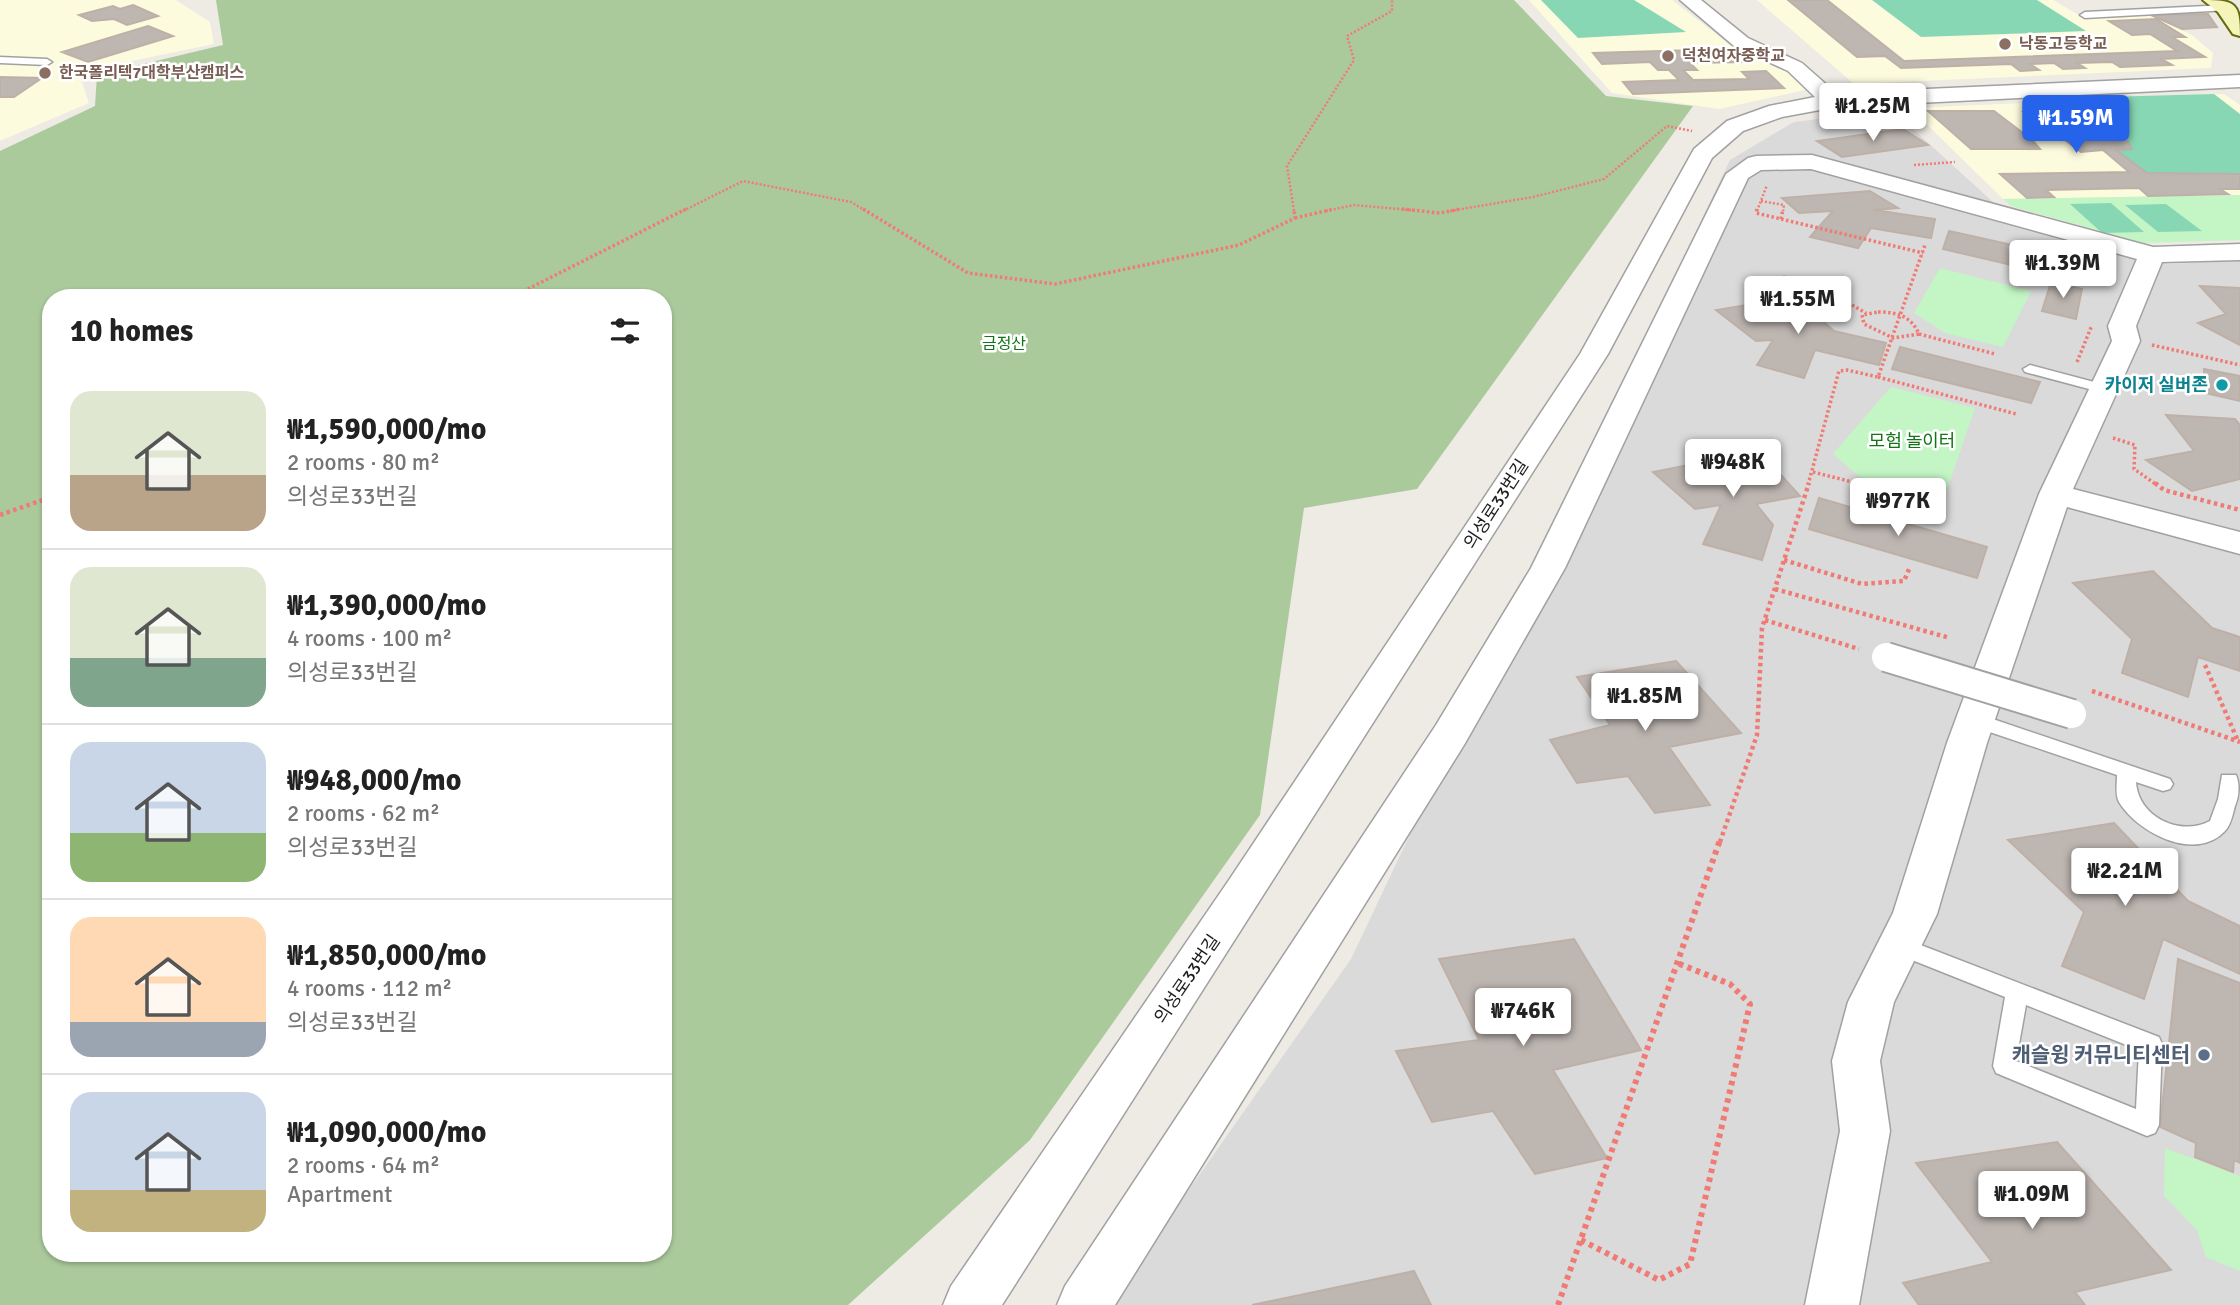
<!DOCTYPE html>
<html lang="en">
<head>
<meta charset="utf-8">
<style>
  body { margin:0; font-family:Signika,"Noto Sans KR",sans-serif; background:#f6f6f6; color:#222; height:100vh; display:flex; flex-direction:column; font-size:26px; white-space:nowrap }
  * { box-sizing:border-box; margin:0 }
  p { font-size:23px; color:#767676 }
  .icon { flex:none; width:38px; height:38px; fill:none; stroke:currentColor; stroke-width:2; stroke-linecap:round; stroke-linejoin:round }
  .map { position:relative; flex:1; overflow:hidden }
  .panel { position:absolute; left:42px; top:289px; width:630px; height:973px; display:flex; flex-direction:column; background:#fff; border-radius:28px; box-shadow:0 2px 5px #0004 }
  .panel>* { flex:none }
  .price { position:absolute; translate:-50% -60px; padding:0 16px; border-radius:7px; background:#fff; color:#222; font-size:23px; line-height:46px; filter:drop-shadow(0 2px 4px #0008) }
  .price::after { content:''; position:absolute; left:50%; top:42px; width:21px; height:16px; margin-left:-10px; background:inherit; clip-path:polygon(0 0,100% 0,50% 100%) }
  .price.selected { background:#2563eb; color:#fff }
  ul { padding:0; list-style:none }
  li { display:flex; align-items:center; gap:21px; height:175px; padding:0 28px }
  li+li { border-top:2px solid #e0e0e0 }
  li span { display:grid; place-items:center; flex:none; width:196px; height:140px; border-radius:21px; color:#555 }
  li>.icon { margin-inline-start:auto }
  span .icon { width:84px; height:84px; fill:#fffc; stroke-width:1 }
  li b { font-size:30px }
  h2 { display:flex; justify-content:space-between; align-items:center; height:84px; padding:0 28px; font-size:30px }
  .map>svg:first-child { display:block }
  .residential { fill:#dbdada }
  .education { fill:#fcfbde }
  .forest { fill:#abca9c; fill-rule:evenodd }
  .park { fill:#c4f5c5 }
  .pitch { fill:#88d7b4 }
  .building { fill:#beb6b1; stroke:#beb0a7; stroke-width:2 }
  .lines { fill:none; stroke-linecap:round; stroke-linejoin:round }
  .service-casing { stroke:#a1a1a1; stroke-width:3 }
  .minor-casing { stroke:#a1a1a1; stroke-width:3 }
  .secondary-casing { stroke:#666b0d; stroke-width:4 }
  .path-far3 { stroke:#ef7b74; stroke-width:2.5; stroke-dasharray:2 2; stroke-linecap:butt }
  .path-far2 { stroke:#ef7b74; stroke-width:3.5; stroke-dasharray:2.5 2.5; stroke-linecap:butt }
  .path-far1 { stroke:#ef7b74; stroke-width:4.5; stroke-dasharray:3.5 3.5; stroke-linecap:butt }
  .path { stroke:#ef7b74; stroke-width:6; stroke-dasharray:4.5 4.5; stroke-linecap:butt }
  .service { fill:#fff; fill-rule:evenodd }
  .minor { fill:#fff; fill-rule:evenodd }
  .secondary { fill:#f4f4bb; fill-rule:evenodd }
  .pedestrian-bridge-casing { stroke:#a1a1a1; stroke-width:32; stroke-linecap:butt }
  .pedestrian-bridge { stroke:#fff; stroke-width:28 }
  .education-dot { fill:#8d6e63; stroke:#fff; stroke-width:2.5 }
  .culture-dot { fill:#0f9aa8; stroke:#fff; stroke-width:2.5 }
  .service-dot { fill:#5c6f8a; stroke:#fff; stroke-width:2.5 }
  .labels { text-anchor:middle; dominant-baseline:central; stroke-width:5; stroke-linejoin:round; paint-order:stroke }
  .far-education-label { font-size:16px; font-weight:bold; fill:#785e54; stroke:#fff; text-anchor:start }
  .far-park-label { font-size:16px; fill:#147317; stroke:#fff }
  .culture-label { font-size:18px; font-weight:bold; fill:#0d838f; stroke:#fff; text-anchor:end }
  .park-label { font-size:18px; fill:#147317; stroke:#fff }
  .street-label { font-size:18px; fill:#1d1d1d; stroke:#fff }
  .near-service-label { font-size:21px; font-weight:bold; fill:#4e5e75; stroke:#fff; text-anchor:end }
</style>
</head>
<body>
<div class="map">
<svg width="2240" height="1305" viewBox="0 0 2240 1305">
  <rect width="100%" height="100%" fill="#eeeae4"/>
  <!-- residential -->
  <path class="residential" d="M1892,110L2016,223L2167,264L2240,261V1305H1108L1351,959L1730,160L1794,122Z"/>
  <!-- education -->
  <path class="education" d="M0,0H176L210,22L214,44L98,68L81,79L89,103L0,141Z
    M1529,0H1672L1729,44L1786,68L1810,89L1719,109L1612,93Z
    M1757,0H2053L2084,18L2150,15L2192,35L2213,53L2211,68L1854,84Z
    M2224,94L2240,105V195L2003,199L1910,108Z"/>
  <!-- forest -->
  <path class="forest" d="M216,0H1514L1606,96L1693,106L1417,489L1304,508L1260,815L1030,1140L848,1305H0V151L95,106L97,75L223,45ZM51,298H663V1253H51Z"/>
  <!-- park -->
  <path class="park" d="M2240,195V240L2142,243L2011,206L2003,199Z
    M1940,268L2031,291L2003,347L1945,333L1914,313Z
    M1891,387L1975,408L1944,498L1860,477L1833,454Z
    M2165,1148L2240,1176V1271L2206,1257L2197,1230L2164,1196Z"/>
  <!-- pitch -->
  <path class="pitch" d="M1541,0H1634L1686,32L1578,38Z
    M1872,0H2037L2086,31L1921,37Z
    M2214,94L2240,114V174L2147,173L2116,150L2132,149L2123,134L2068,98Z
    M2111,203L2144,232L2102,233L2070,204Z
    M2166,204L2202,231L2158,232L2125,205Z"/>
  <!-- building -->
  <path class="building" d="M1788,0H1827L1904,61L2177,51L2150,34L2132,35L2109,21L2156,19L2185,37H2172L2205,57L2161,59L2172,65L2120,67L2112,62L2077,63L2085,68L2063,69L2054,63L2030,64L2039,70L2020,71L2011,64L1901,68L1885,56L1857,57Z
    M133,5L158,16L127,25L114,19L92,21L79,15L113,6L120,9Z
    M2208,14L2217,27L2182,29L2151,15Z
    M148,26L173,36L88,62L62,52Z
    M1731,49L1745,62L1690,63L1697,70H1683L1693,80L1749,79L1742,72L1766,71L1784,88L1633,94L1623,82L1679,80L1669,70H1658L1650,62L1602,64L1593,53Z
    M0,77L42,78L14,97H0Z
    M1928,111H1994L2023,133L2057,134L2024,112L2085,111L2123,134L2132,149L2116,150L2147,173L2240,174V189H2220L2228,194L2148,196L2139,188L2046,190L2054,197L2027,198L2000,174L2129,172L2103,150L2081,152L2065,140H2032L2040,149H1971Z
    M1903,129L1928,145L1842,157L1817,141Z
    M1870,191L1898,208L1874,210L1935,219L1931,238L1871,228L1858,248L1810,237L1833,211L1799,213L1782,198Z
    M1949,231L2085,261L2080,281L1943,249Z
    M2051,282L2082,289L2076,319L2042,311Z
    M2200,286L2240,288V345L2198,323L2226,314Z
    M1796,297L1834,331L1886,343L1879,365L1815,350L1804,378L1757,365L1773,340L1756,341L1716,310Z
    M1900,347L2040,382L2031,403L1892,369Z
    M2204,369L2240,376V401L2205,393Z
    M2166,415L2235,419L2240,425V479L2192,491L2146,460L2194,451Z
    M1759,451L1800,496L1756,504L1773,525L1762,560L1703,544L1721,505L1695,509L1653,472Z
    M1819,498L1987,547L1977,578L1809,529Z
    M2153,571L2212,628L2240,637V671L2198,657L2188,697L2122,673L2132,639L2073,583Z
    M1676,661L1741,733L1669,747L1710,805L1655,813L1628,776L1577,783L1550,740L1610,725L1577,677Z
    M2114,823L2188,901L2240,926V974L2163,939L2144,999L2062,966L2084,912L2008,840Z
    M1574,939L1641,1050L1553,1070L1607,1158L1535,1174L1493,1111L1432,1122L1396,1051L1479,1040L1439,959Z
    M2178,959L2240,983V1163L2234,1160L2233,1172L2195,1157L2196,1143L2160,1127Z
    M2057,1142L2171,1270L2075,1292L2085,1305H1919L1903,1283L1992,1262L1916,1163Z
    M1414,1271L1431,1305H1252Z"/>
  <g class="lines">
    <defs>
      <path id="service" d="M2226,5L2229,6V10L2085,18L2080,15L2085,12Z
        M0,57L47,59L52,62L47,65L0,63Z
        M2030,365L2109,386L2111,389L2104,393L2025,372L2023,369Z
        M1975,713L2170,779L2173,784L2170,789L2163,791L2136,782C2138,817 2180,837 2210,821L2218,799L2222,775H2236C2240,784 2239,797 2235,806C2233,813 2231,825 2225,831C2195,863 2137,832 2119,802C2115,795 2117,784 2117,775L1969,725L1966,720L1969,715Z
        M1900,937L2159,1037L2162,1044L2159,1125L2155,1133L2147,1136L1996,1073L1993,1066L2005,997L1892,952L1889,946L1892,940ZM2026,1005L2139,1050L2136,1109L2016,1061Z"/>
      <path id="minor" d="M1680,0H1701L1748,38L1802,63L1836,93L2240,75V87L1836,107L1782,117L1743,131L1712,158L1608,354L1002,1305H943L951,1286L1229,880L1580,354L1694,149L1727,121L1769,106L1815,97L1788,71L1734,46Z
        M1812,155L2153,247L2240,244V260L2162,262L2136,326L2140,341L2073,489L2240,532V554L2067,507L1987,743L1937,914L1894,1002L1880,1061L1890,1131L1859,1305H1805L1840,1131L1832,1061L1848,1002L1893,913L1947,743L2039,494L2112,341L2108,326L2137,259L1811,169L1761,170L1748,178L1565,568L1464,745L1115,1305H1057L1065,1286L1436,725L1531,568L1726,174L1748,158L1756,156Z"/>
      <path id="secondary" d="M2203,0C2236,0 2240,3 2240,36L2233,34L2218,12Z"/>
    </defs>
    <!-- service casing -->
    <use href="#service" class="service-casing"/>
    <!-- minor casing -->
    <use href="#minor" class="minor-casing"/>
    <!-- secondary casing -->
    <use href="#secondary" class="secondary-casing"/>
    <!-- path-far3 -->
    <path class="path-far3" d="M1914,165L1955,162
      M1761,201L1784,205L1783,211
      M683,211L743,181L851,202L866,211
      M1294,211L1287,166L1354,60L1347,36L1392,11V0
      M1326,211L1354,205L1421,211
      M1450,211L1533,197L1604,179L1667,126L1692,131
      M1757,211L1767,185"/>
    <!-- path-far2 -->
    <path class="path-far2" d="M863,209L968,273L1055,284L1239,245L1295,218L1294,209
      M1402,209L1440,213L1460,209
      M1757,209L1756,213L1923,253
      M1295,218L1334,209
      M1781,219L1783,209
      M1783,277L1822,288L1866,313
      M510,298L686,209
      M1878,312C1897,312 1911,316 1919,334L1893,338L1864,324L1862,315Z
      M1919,334L1995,354
      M2152,345L2240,365
      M2077,362L2092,325
      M1878,377L2016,414
      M2113,438L2135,445L2134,469L2157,485
      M1813,472L1864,485
      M1808,485L1839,371L1847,370L1878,377L1925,245"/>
    <!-- path-far1 -->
    <path class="path-far1" d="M1857,483L1925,501L1934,487
      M2155,483L2164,490L2240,510
      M0,515L51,497
      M1784,560L1862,584L1904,581L1910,567
      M1775,589L1950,638
      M1765,620L1859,649
      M2205,665L2238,741
      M2092,691L2240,742
      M1720,842L1757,735L1762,628L1809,483"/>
    <!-- path -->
    <path class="path" d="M1581,1240L1659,1280L1690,1264L1750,1004L1730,984L1677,963
      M1558,1305L1720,840"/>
    <!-- service -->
    <use href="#service" class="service"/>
    <!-- minor -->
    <use href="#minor" class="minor"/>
    <!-- secondary -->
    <use href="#secondary" class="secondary"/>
    <defs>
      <path id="pedestrian-bridge" d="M1886,657L2072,714"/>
    </defs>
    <!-- pedestrian-bridge casing -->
    <use href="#pedestrian-bridge" class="pedestrian-bridge-casing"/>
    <!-- pedestrian-bridge -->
    <use href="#pedestrian-bridge" class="pedestrian-bridge"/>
  </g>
  <!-- markers -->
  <g class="education-dot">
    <circle cx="2005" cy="44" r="7"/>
    <circle cx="1668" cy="56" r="7"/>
    <circle cx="45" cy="73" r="7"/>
  </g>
  <circle class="culture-dot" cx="2222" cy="385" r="7"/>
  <circle class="service-dot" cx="2204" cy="1055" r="7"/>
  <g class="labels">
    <!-- far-education labels -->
    <g class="far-education-label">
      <text x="2019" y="44">낙동고등학교</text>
      <text x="1682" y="56">덕천여자중학교</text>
      <text x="59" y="73">한국폴리텍7대학부산캠퍼스</text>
    </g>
    <!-- far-park labels -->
    <g class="far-park-label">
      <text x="1004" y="344">금정산</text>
    </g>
    <!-- culture labels -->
    <g class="culture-label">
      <text x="2208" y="385">카이저 실버존</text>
    </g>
    <!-- park labels -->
    <g class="park-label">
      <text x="1912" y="441">모험 놀이터</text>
    </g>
    <!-- street labels -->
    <g class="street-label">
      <text transform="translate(1496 504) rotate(-57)">의성로33번길</text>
      <text transform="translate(1187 979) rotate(-56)">의성로33번길</text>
    </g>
    <!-- near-service labels -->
    <g class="near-service-label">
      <text x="2190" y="1055">캐슬윙 커뮤니티센터</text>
    </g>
  </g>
</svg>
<b class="price" style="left:1873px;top:143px">₩1.25M</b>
<b class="price selected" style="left:2076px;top:155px">₩1.59M</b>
<b class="price" style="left:2063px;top:300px">₩1.39M</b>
<b class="price" style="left:1798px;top:336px">₩1.55M</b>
<b class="price" style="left:1733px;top:499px">₩948K</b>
<b class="price" style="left:1898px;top:538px">₩977K</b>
<b class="price" style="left:1645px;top:733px">₩1.85M</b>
<b class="price" style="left:2125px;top:908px">₩2.21M</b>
<b class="price" style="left:1523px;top:1048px">₩746K</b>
<b class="price" style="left:2032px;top:1231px">₩1.09M</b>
<section class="panel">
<h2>10 homes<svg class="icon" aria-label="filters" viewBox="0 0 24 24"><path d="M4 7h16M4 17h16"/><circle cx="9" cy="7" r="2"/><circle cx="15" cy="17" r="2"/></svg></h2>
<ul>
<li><span style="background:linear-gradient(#dfe7d0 60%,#b9a48a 0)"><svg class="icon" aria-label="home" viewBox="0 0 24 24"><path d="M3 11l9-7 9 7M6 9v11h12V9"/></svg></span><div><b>₩1,590,000/mo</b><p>2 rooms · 80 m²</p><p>의성로33번길</p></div></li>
<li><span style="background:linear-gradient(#dfe7d0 65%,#7fa58c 0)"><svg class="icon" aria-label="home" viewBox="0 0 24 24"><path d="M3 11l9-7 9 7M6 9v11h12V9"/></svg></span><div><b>₩1,390,000/mo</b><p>4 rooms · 100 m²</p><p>의성로33번길</p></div></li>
<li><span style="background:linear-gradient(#c9d6e8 65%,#8fb573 0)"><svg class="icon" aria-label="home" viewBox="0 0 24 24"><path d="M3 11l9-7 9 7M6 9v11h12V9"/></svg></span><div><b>₩948,000/mo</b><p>2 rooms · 62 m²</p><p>의성로33번길</p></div></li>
<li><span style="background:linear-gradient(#ffd9b3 75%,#9aa5b1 0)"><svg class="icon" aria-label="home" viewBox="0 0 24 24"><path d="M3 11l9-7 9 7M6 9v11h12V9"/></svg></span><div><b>₩1,850,000/mo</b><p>4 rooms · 112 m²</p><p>의성로33번길</p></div></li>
<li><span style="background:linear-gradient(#c9d6e8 70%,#c2b280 0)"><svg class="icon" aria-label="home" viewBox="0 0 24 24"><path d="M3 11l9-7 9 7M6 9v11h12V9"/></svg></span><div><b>₩1,090,000/mo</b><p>2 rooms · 64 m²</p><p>Apartment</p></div></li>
</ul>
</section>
</div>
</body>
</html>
